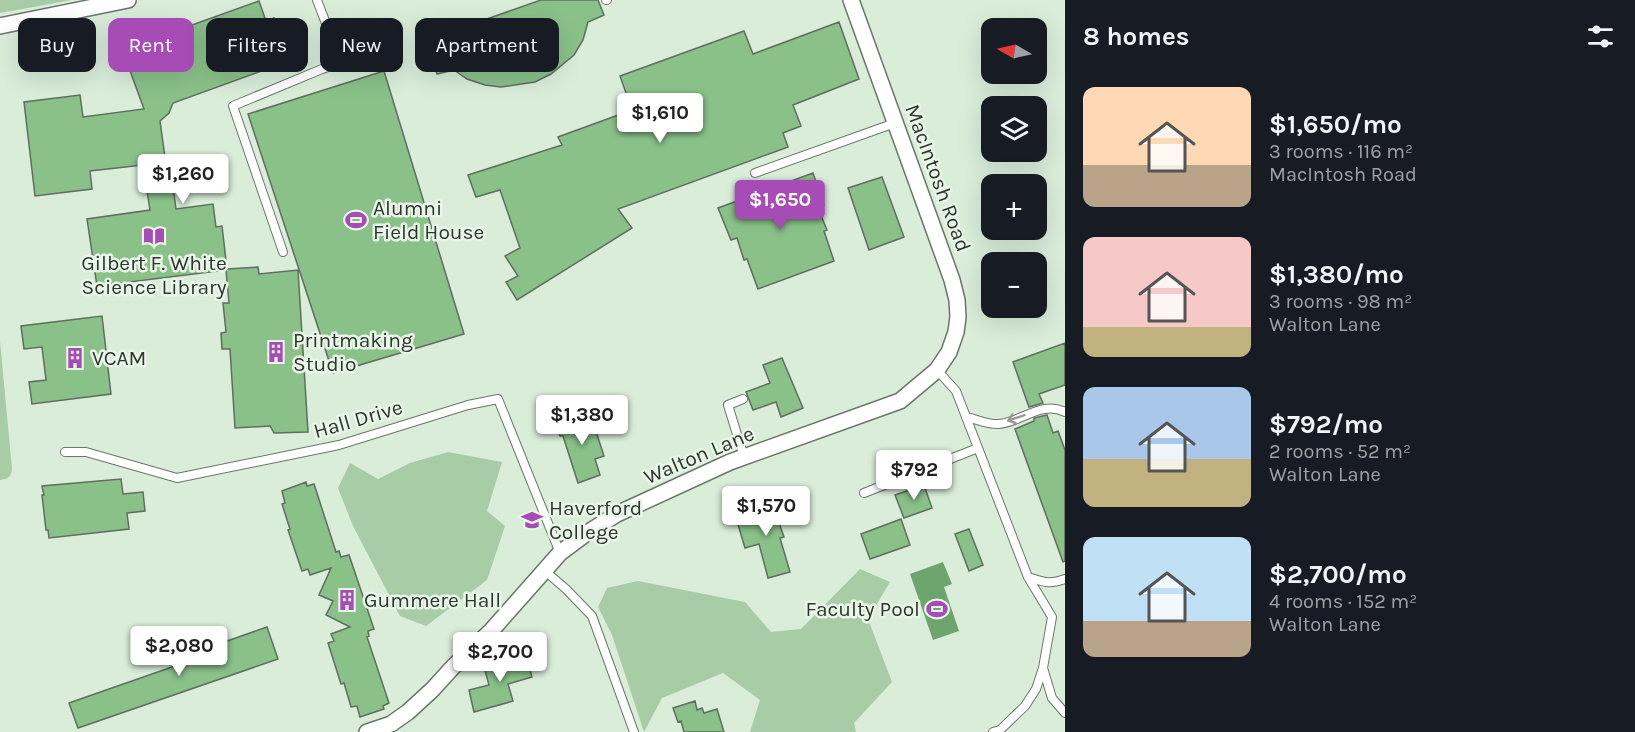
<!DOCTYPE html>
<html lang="en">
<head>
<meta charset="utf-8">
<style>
  body { margin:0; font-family:Karla,sans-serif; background:#242831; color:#f1f3f6; height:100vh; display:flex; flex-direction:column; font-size:22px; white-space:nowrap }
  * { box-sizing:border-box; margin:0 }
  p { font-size:20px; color:#9ea1a6 }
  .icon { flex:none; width:33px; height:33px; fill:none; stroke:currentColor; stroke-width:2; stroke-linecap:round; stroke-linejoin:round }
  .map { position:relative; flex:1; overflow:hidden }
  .side { display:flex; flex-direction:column; background:#171b24; width:570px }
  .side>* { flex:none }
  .guide { position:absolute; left:18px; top:18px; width:570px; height:54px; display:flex; gap:12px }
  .needle { width:39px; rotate:279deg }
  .tools { position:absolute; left:981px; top:18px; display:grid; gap:12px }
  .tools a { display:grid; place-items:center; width:66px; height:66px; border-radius:12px; background:#171b24; box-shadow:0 6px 24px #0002; font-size:30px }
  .price { position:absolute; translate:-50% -51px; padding:0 14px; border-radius:6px; background:#fff; color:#222; font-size:20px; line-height:39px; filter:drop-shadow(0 2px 3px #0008) }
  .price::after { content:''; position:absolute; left:50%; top:36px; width:18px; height:14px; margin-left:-9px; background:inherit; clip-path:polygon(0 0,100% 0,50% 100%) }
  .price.selected { background:#a74bb6; color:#fff }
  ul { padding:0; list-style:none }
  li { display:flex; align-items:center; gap:18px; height:150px; padding:0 18px }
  li span { display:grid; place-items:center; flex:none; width:168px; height:120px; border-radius:12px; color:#555 }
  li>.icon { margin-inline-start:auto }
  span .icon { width:72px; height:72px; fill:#fffc; stroke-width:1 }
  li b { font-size:26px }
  h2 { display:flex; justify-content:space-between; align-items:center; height:72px; padding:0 18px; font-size:26px }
  .pill { padding:0 21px; border-radius:12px; background:#171b24; box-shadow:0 6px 24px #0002; font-size:21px; line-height:54px }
  .pill.selected { background:#a74bb6; color:#fff }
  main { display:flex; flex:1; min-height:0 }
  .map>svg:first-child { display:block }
  .built { fill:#d9edd9; fill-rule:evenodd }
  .green { fill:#a7cca6 }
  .water { fill:#6ea46d }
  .building { fill:#8ac189; stroke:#606d60; stroke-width:1.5 }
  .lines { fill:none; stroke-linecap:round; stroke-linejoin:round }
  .service-casing { stroke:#6a7669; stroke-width:10 }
  .minor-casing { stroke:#6a7669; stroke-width:18 }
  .service { stroke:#fff; stroke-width:8 }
  .minor { stroke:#fff; stroke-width:15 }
  .oneway { stroke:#989a98 }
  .labels { text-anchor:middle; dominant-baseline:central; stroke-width:5; stroke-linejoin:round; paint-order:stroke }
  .street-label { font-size:21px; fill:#303530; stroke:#e8f6e7 }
  .poi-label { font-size:21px; fill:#303530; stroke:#e8f6e7; text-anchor:start }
</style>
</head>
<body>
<main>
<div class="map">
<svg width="1065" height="732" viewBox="0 0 1065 732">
  <rect width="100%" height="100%" fill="#e8f6e7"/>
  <!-- built -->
  <path class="built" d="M0,0H1065V732H0ZM992,28H1036V74H992ZM992,106H1036V152H992ZM992,184H1036V230H992ZM992,262H1036V308H992Z"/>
  <!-- green -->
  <path class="green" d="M0,0H72L0,13Z
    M0,341L12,469C11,477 8,479 0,480Z
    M448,452L502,462L487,511L505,526L487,580L426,626L400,616L353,526L338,488L350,463L378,479L410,463Z
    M860,569L890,582L868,619L892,682L854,723L856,732H750L760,700L723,673L662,698L644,732L612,635L598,607L607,588L638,581L745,602L771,632L801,629Z"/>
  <!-- water -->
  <path class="water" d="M943,562L952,584L944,587L959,631L933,640L910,574Z"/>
  <!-- building -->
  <path class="building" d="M541,0H598L604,15L588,22L583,40L574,55L551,74L535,82L501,87L485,85L467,79L454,70L437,74L424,41Z
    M259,1L266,21L274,18L282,39L274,42L281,64L173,103L169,113L160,121L168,179H172L176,209L213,204L216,227L222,226L227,269L258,267L259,274L298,270L308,432L274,433L270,426L235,428L230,349H222L221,333L226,332L223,303H229L226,270L97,286L87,219L150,210L143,165L90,171L92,189L35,196L24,102L80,95L83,117L144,109L129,68L135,66L128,48Z
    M839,22L859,79L793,105L801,126L783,133L788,147L618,209L632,228L517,300L506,282L518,276L505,256L520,248L500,190L476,197L468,175L562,145L558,137L632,110L620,76L744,31L753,54Z
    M384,71L464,334L333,373L248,114Z
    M813,173L824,205L818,208L827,230L824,231L834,261L758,289L747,259L744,260L737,238L731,240L718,208Z
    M882,177L904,237L869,250L848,188Z
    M102,316L111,394L32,404L29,382L46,380L42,347L24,349L21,326Z
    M1065,343V385L1039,394L1043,403L1029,407L1013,362Z
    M782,358L803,408L781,417L776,402L753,410L746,392L770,383L763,365Z
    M590,413L604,456L595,459L600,475L578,483L563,436H560L556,424Z
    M1047,415L1053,433L1058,431L1065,450V561L1063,562L1015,429L1034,421V418Z
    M121,479L123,494L143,492L145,511L127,513L129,529L49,538L48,530H46L42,495H44L42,486Z
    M306,482L307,486L314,484L336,552L339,551L341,557L349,555L374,629L368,631L369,636L367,637L389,703L383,706L384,709L360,717L357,706L351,707L344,683L341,684L328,643L334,641L331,634L350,627L326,615L333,601L319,595L331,568L310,575L308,569L302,571L288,530L290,529L282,504L285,503L282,491Z
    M924,485L932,508L904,518L895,495Z
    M783,502L788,515L778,520L784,537L780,538L790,572L768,578L759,544L745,548L736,518Z
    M901,519L910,545L870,559L861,534Z
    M969,529L983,565L969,571L955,534Z
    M267,627L278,659L78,728L69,703L192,660L190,654Z
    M526,655L532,677L508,684L513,701L474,712L469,690L489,685L484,667Z
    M695,701L697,710L702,708L704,713L717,709L724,732H684L681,721L678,722L673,708Z"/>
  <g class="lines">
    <defs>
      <path id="service" d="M606,0H607
        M755,173L895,123
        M283,252L233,106L322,69L341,63L317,0
        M937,370L956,391L1028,577L1052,617L1043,668L1036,689L1025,706L1000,730L993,732
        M743,399L728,405L744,457
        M966,417C976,419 989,425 999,424C1022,422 1041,400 1065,412
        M65,452H86L177,478L339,445L468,405L498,399L560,553
        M864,493L978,448
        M545,571L566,589L592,616L634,732
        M1028,577C1044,582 1049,585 1065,579
        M1043,668L1052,698L1065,713"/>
      <path id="minor" d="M0,26L128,0
        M367,732L391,724L408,712L432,690L453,667L491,631L560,553L584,535L617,514L730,462L900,401L937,370L949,352L956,332L958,317L957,300L952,280L851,0"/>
    </defs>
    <!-- service casing -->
    <use href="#service" class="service-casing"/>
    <!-- minor casing -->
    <use href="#minor" class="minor-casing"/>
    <!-- service -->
    <use href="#service" class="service"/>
    <!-- minor -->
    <use href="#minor" class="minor"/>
  </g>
  <!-- one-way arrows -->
  <defs><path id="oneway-shaft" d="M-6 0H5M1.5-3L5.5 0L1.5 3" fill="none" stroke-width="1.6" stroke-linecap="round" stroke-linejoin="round" transform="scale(1.5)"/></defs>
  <use class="oneway" href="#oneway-shaft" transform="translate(1016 418) rotate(161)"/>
  <!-- icons -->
  <defs>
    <symbol id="stadium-bare" viewBox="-9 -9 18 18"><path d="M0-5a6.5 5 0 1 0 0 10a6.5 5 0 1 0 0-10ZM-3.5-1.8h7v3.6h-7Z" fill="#a74bb6" stroke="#e8f6e7" stroke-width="2.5" paint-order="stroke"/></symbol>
    <symbol id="library-bare" viewBox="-9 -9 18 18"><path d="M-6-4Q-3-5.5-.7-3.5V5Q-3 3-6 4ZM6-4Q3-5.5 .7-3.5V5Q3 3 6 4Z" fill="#a74bb6" stroke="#e8f6e7" stroke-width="2.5" paint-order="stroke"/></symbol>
    <symbol id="building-bare" viewBox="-9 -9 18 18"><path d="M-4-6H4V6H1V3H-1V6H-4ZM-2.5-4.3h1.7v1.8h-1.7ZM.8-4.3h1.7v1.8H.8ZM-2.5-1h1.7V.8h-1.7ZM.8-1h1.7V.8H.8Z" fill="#a74bb6" stroke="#e8f6e7" stroke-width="2.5" paint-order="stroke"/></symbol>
    <symbol id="university-bare" viewBox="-9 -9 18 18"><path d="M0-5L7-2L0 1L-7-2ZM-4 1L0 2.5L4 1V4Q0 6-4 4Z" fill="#a74bb6" stroke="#e8f6e7" stroke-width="2.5" paint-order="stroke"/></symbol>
  </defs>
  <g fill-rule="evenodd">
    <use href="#stadium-bare" x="341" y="205" width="30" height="30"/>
    <use href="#library-bare" x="139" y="221" width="30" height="30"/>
    <use href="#building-bare" x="261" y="337" width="30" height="30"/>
    <use href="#building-bare" x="60" y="343" width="30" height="30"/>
    <use href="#university-bare" x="517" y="505" width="30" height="30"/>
    <use href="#building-bare" x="332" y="585" width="30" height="30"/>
    <use href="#stadium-bare" x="922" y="594" width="30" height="30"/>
  </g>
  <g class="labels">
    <!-- street labels -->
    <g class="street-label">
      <text transform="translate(938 178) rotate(70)">MacIntosh Road</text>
      <text transform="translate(358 419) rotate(-16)">Hall Drive</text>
      <text transform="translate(699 455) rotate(-23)">Walton Lane</text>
    </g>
    <!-- poi labels -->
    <g class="poi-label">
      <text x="373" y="208">Alumni<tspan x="373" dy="24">Field House</tspan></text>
      <text x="154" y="263" text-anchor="middle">Gilbert F. White<tspan x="154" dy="24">Science Library</tspan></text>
      <text x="293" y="340">Printmaking<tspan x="293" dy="24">Studio</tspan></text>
      <text x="92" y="358">VCAM</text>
      <text x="549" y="508">Haverford<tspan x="549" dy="24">College</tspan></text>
      <text x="364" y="600">Gummere Hall</text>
      <text x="920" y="609" text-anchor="end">Faculty Pool</text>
    </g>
  </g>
</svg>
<div class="tools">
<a><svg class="needle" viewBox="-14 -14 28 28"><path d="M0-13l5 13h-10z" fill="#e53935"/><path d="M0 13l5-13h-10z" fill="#9ea1a6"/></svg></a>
<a><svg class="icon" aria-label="layers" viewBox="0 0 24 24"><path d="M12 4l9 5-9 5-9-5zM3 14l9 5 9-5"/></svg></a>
<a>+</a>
<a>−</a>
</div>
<b class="price" style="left:660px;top:144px">$1,610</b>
<b class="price" style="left:183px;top:205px">$1,260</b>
<b class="price selected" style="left:780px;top:231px">$1,650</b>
<b class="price" style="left:582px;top:446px">$1,380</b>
<b class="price" style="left:914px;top:501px">$792</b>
<b class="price" style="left:766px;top:537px">$1,570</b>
<b class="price" style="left:179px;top:677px">$2,080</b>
<b class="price" style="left:500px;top:683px">$2,700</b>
<div class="guide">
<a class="pill">Buy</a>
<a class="pill selected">Rent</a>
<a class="pill">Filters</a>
<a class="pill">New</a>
<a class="pill">Apartment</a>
</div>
</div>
<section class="side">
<h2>8 homes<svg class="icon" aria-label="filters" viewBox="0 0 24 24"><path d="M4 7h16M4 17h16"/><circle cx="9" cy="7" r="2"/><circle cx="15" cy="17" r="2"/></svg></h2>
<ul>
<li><span style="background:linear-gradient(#ffd9b3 65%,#b9a48a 0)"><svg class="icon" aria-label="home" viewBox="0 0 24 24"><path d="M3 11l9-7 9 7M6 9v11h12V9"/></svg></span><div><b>$1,650/mo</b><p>3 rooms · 116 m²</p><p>MacIntosh Road</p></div></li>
<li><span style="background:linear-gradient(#f6c9c9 75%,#c2b280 0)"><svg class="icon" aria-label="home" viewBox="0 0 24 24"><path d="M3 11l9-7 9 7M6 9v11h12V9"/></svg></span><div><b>$1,380/mo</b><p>3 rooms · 98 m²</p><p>Walton Lane</p></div></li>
<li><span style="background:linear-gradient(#a9c7e8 60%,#c2b280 0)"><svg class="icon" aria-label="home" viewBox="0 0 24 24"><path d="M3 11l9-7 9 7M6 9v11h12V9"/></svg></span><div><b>$792/mo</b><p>2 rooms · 52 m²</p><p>Walton Lane</p></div></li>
<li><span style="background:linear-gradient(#bfe0f5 70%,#b9a48a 0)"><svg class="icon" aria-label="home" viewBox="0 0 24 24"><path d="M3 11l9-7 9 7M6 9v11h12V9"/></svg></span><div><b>$2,700/mo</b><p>4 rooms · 152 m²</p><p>Walton Lane</p></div></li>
</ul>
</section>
</main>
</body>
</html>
